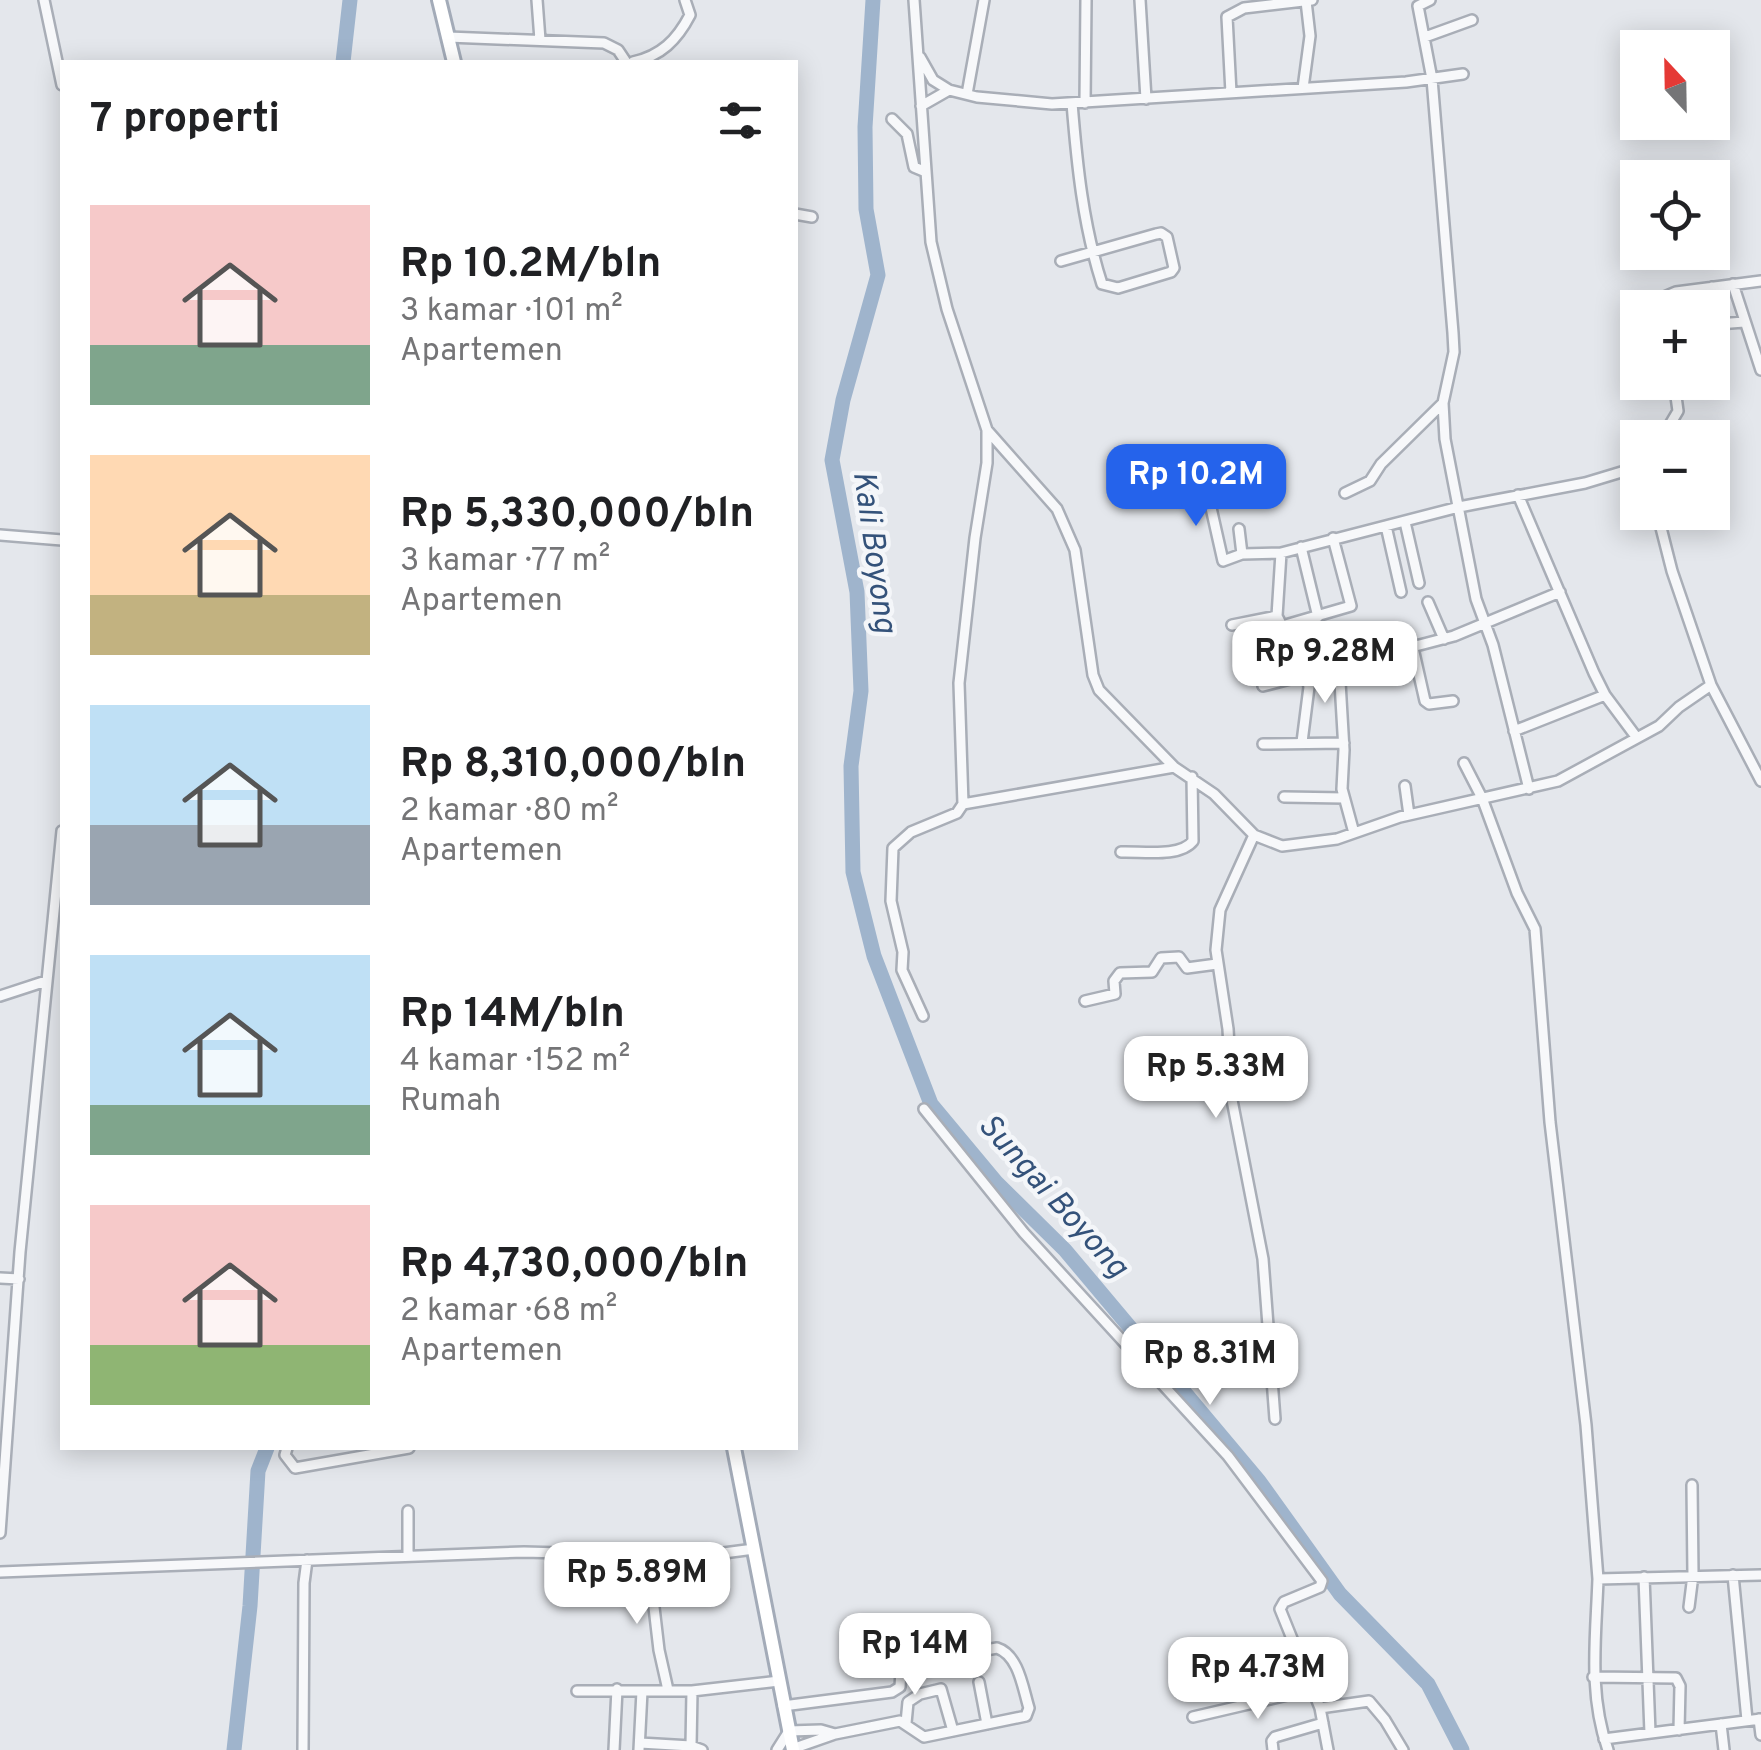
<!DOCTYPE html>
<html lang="id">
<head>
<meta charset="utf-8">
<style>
  body { margin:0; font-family:Overpass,sans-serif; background:#f2f2f2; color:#202124; height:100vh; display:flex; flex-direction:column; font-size:38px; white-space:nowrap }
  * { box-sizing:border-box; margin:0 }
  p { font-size:32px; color:#757577 }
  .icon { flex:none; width:55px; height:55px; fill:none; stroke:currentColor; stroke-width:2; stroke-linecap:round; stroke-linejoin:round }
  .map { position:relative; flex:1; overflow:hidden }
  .drawer { position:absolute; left:60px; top:60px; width:738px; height:1390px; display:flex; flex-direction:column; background:#fff; border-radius:0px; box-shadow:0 5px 25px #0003 }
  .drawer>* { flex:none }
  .needle { width:65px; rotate:338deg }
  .buttons { position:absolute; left:1620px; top:30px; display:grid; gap:20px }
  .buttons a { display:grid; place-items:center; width:110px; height:110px; border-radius:0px; background:#fff; box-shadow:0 5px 25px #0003; font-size:50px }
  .price { position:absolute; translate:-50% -85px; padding:0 22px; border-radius:20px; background:#fff; color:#222; font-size:32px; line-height:65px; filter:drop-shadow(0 2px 5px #0008) }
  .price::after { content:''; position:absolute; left:50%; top:60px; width:30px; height:22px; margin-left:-15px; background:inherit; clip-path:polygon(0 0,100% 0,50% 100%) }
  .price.on { background:#2563eb; color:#fff }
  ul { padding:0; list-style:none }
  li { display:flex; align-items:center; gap:30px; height:250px; padding:0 30px }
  li span { display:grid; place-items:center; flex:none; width:280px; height:200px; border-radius:0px; color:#555 }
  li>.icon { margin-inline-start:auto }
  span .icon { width:120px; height:120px; fill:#fffc; stroke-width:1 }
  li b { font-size:42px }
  h2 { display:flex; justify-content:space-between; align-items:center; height:120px; padding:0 30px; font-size:42px }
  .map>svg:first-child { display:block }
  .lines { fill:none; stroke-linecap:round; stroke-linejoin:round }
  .river { stroke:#9fb4cc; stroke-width:15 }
  .minor-casing { stroke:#a9aeb7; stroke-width:14 }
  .primary-casing { stroke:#a3abb8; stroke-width:18 }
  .minor { stroke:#f7f8fa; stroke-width:9 }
  .primary { stroke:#fff; stroke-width:12 }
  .labels { text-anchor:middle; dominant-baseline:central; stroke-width:9; stroke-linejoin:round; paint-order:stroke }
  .water-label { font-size:32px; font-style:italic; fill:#34527a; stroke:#f4f6f9 }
</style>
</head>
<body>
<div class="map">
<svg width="1761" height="1750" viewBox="0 0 1761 1750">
  <rect width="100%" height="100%" fill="#e4e7ec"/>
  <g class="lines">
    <!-- river -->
    <path class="river" d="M873,0L865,127L866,209L878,275L843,400L832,460L857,592L861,691L851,766L853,872L874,956L931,1104L996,1182L1065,1250L1259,1481L1340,1594L1428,1684L1462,1750
      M343,62L350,0
      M234,1750L250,1606L258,1471L267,1448"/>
    <defs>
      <path id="minor" d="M44,0L62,85
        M537,0L540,40
        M914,0L931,242L947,309L987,430V463L975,538L959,683L963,804
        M1140,0L1146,99
        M1430,0L1418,6L1432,79L1453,333L1454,352L1443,403L1445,439L1476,599L1493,645L1529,789
        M448,37L604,43L618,50L626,62
        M1425,37L1472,20
        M920,57L933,80L949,90L977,97L1052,104L1406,82L1463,74
        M633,62C661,56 677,40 690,15L685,0
        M1303,88L1310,36L1306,1
        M1231,93L1227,17L1244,8L1312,0
        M967,94L984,0
        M1085,103L1086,0
        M921,106L949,90
        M892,119L907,134L914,167L926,172
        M795,214L812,217
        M1061,261L1156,234L1161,233L1167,237L1174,268L1171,272L1118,288L1102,284C1083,225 1077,165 1072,103
        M1733,284L1761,370
        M1712,287L1718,324L1744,322
        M1654,308L1655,301L1676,292L1761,281
        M987,430L1057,509L1075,550L1093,675L1099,690L1174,767L1214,794L1254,835L1282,846L1337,839L1400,817L1558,781L1659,726L1679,707L1711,685L1761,781
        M1662,438L1678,411L1674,382
        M1207,490L1223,561L1242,554L1281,553L1459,507L1585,483L1638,467
        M1345,493L1370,481L1381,464L1443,403
        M1518,495L1594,673L1605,695L1637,738
        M1657,512L1672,571L1711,685
        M1405,522L1419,583
        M1386,526L1401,592
        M1239,529L1242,554
        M0,535L62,540
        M1301,547L1318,617
        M1281,553L1277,616L1306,673L1309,687L1302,742
        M1428,602L1444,639
        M1232,625L1277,616
        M1282,626L1351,606L1333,538
        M1413,648L1425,701L1429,704L1453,701
        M1313,650L1343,642L1350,663
        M1339,665L1344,750L1342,789L1354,833
        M1263,686L1454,636L1560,592
        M1514,731L1605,695
        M1263,744L1344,743
        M1464,763L1482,798L1517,893L1535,929L1550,1122L1586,1425L1598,1579
        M1405,786L1409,815
        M1284,797L1344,798
        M1254,835L1220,910L1216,950L1228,1029L1232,1100L1263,1259L1275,1419
        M1121,852C1141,851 1180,858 1193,841L1192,777
        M0,996L46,981
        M1085,1001L1115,994L1114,981L1120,973L1152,972L1161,958L1179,957L1187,968L1217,964
        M923,1016L902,970L903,952L891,901L893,848L911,832L957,813L963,804L1174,767
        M924,1109L1024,1233L1228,1456L1322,1581L1320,1587L1284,1602L1280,1609L1320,1708L1328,1750
        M0,1278L19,1279
        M287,1448L285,1455L295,1468L409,1448
        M408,1511V1556
        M0,1533L20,1252L62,831
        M648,1556L659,1650L668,1690
        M0,1572L524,1552L636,1555L670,1560L754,1549
        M1733,1575L1747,1720
        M1644,1577L1650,1733
        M1689,1607L1693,1575L1692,1485
        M1593,1677L1676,1678L1680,1686L1679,1730
        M979,1682L987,1724
        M577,1691H692L779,1681
        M783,1706L892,1692L900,1687L901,1671L907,1664L997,1648C1019,1655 1023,1689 1029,1708L1026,1716L924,1737L900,1721L835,1734L792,1749
        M1320,1708L1369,1701L1385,1720L1403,1750
        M1193,1717L1313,1689
        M1759,1719L1761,1735
        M906,1723L908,1702L920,1694L941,1689L953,1731
        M1721,1724L1724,1750
        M1604,1739L1761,1719
        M640,1743L691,1746L702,1750
        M691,1746L692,1691
        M303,1750L304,1583L307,1560
        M614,1750L617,1689
        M639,1750L642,1691
        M777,1750L789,1731L821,1730L835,1734
        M1273,1750L1272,1741L1275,1737L1323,1723
        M1608,1750C1588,1694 1596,1637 1598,1579L1761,1575"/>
      <path id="primary" d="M439,0L454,62
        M734,1448L793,1750"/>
    </defs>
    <!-- minor casing -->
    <use href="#minor" class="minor-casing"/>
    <!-- primary casing -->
    <use href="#primary" class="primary-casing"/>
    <!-- minor -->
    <use href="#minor" class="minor"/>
    <!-- primary -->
    <use href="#primary" class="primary"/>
  </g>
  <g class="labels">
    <!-- water labels -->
    <g class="water-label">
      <text transform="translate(873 552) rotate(82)">Kali Boyong</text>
      <text transform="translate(1052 1197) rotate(48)">Sungai Boyong</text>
    </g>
  </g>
</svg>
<div class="buttons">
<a><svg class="needle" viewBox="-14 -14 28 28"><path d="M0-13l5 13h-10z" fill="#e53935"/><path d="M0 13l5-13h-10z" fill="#757577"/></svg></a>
<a><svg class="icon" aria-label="locate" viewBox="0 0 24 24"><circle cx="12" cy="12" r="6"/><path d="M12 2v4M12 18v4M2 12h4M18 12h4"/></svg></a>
<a>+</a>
<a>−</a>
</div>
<b class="price on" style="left:1196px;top:529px">Rp 10.2M</b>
<b class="price" style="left:1325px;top:706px">Rp 9.28M</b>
<b class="price" style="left:1216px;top:1121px">Rp 5.33M</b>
<b class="price" style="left:1210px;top:1408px">Rp 8.31M</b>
<b class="price" style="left:637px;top:1627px">Rp 5.89M</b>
<b class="price" style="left:915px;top:1698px">Rp 14M</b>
<b class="price" style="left:1258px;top:1722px">Rp 4.73M</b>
<section class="drawer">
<h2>7 properti<svg class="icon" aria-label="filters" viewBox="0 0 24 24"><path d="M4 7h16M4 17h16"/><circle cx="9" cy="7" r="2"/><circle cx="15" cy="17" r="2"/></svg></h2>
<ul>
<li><span style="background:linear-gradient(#f6c9c9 70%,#7fa58c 0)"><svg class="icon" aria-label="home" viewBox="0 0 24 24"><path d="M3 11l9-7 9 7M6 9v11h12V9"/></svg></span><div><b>Rp 10.2M/bln</b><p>3 kamar · 101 m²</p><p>Apartemen</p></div></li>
<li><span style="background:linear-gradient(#ffd9b3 70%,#c2b280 0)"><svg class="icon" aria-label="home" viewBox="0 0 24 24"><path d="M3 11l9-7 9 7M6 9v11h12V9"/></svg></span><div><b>Rp 5,330,000/bln</b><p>3 kamar · 77 m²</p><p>Apartemen</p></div></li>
<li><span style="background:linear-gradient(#bfe0f5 60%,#9aa5b1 0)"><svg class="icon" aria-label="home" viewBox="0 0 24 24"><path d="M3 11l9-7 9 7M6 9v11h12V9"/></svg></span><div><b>Rp 8,310,000/bln</b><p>2 kamar · 80 m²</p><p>Apartemen</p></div></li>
<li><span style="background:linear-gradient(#bfe0f5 75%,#7fa58c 0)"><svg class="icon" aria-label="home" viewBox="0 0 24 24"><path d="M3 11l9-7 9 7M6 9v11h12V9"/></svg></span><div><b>Rp 14M/bln</b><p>4 kamar · 152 m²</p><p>Rumah</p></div></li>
<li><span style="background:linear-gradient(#f6c9c9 70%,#8fb573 0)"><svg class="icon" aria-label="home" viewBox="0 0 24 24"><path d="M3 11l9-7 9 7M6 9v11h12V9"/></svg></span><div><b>Rp 4,730,000/bln</b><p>2 kamar · 68 m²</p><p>Apartemen</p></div></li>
</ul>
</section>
</div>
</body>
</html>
